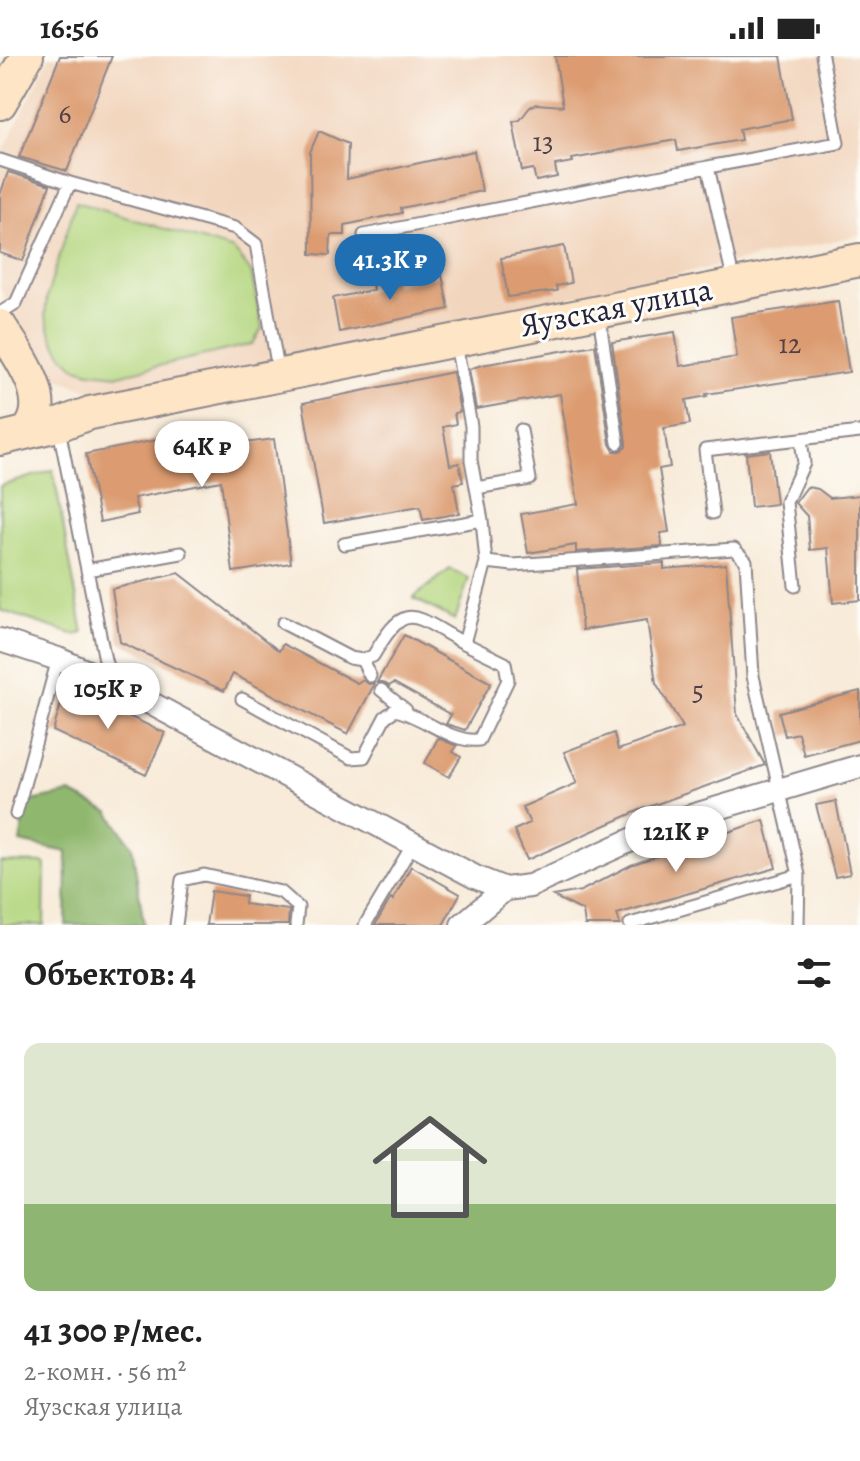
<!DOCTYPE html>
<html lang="ru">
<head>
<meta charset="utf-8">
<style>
  body { margin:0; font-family:Alegreya,serif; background:#f2f2f2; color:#222; height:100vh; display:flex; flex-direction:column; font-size:30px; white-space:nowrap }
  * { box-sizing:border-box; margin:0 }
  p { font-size:26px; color:#767676 }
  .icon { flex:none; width:44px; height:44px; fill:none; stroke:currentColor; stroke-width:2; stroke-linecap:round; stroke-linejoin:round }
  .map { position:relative; height:869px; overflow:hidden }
  .panel { display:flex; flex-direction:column; background:#fff; flex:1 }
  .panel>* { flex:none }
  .price { position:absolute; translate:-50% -68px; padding:0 18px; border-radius:28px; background:#fff; color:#222; font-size:26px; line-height:52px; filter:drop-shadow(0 2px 4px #0008) }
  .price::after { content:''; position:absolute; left:50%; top:48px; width:24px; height:18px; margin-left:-12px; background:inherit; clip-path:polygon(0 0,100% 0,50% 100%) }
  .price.selected { background:#1f6fb2; color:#fff }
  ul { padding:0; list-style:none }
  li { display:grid; align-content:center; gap:16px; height:424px; padding:0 24px }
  li span { display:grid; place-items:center; height:248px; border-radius:16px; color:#555 }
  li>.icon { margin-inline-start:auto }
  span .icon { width:144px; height:144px; fill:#fffc; stroke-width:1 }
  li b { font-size:34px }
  h2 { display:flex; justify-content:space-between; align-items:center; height:96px; padding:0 24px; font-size:34px }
  .status { display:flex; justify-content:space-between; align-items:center; height:56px; padding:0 40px; background:#fff; direction:ltr }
  .status svg { height:22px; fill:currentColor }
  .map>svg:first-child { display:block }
  .built { fill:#f2d5bd }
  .green { fill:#b4d67e; stroke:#6b7c5c; stroke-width:2 }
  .forest { fill:#8fb76d; stroke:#586c54; stroke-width:2 }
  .building { fill:#dc9b6f }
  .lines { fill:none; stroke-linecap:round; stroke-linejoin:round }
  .lane-casing { stroke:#8d868a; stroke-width:15 }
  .street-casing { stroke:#8d868a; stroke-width:26 }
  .secondary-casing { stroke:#8d868a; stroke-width:36 }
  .lane { stroke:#fff; stroke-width:11 }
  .street { stroke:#fff; stroke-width:22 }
  .secondary { stroke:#fde5c5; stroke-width:32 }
  .labels { text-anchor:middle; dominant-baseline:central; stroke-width:6; stroke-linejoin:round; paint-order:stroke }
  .number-label { font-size:28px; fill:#504048 }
  .street-label { font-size:32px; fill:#22223b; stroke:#fdfcf7 }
</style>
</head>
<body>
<div class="status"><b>16:56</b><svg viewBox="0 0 49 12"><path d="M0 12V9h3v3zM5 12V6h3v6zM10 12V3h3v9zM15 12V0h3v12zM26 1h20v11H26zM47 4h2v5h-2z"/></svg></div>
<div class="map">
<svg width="860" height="869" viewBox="0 0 860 869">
  <rect width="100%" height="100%" fill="#fdfcf7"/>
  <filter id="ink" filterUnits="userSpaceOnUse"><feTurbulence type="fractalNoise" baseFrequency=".0125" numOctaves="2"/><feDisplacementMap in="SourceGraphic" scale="16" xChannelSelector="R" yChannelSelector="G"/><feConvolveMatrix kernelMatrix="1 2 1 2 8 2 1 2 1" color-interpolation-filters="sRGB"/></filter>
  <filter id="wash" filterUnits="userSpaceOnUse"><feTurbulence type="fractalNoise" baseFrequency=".006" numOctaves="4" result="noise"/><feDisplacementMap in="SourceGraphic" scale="32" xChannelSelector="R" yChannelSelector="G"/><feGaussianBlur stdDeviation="1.8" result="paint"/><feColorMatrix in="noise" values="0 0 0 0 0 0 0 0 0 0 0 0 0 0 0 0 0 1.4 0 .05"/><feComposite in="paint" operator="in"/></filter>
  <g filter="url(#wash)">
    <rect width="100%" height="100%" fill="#f8ebd9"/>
    <!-- built -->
    <path class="built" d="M50,0H860V179L277,305L119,336L91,335L64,325L48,315L0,233V102Z"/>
    <!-- green -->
    <path class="green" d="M76,146L234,194L251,216L262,272L253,288L119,319L90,316L77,312L65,302L53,284L45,260L47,240Z
      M53,414L83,577L75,579L0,554V430Z
      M450,513L469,522L455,564L413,542Z
      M0,806L45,807L44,869H0Z"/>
    <!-- forest -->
    <path class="forest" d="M70,737L109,756L132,790L144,869H66L67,796L20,786L27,746Z"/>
    <g id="blocks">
      <!-- building -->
      <path class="building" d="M60,0H112L67,115L19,101Z
        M555,0H781L792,63L739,73L741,84L678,95L676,84L572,103L573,106L555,109L557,121L536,125L533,113L522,115L513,66L520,64L530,51L536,48L563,50Z
        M319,75L348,88L347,123L474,95L482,135L401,152L402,157L345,169V179H331L330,199L311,198L310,96Z
        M8,116L50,129L23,205L0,197V139Z
        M564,190L571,227L556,230L557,235L508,241L501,202Z
        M392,218L394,229L442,219L449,253L339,276L333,242L373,234L371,222Z
        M838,245L849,316L706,338L707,340L686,344L690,368L664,372L670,411L659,413L669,476L661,477L662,490L576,496V489L528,497L521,458L578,448L560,338L476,353L469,313L482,309L595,289L610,388L614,395H620L626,391V386L612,286L675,276L680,310L737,301L731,261Z
        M453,316L460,356L454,357L456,368L443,371L450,409L459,407L463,426L454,428L459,457L423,464L420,450L324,467L303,347Z
        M197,376L200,393L274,383L291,507L233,516L221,425L134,442L138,458L100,466L86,398Z
        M770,395L776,448L751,451L746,398Z
        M807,431L818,433L830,442L860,439V544L833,547L828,492L810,494L807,460L795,447Z
        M664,507V513L726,508L737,658L765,709L640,754L527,804L514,774L530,767L522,751L577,727L564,696L614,677L618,694L683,671L656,627L647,564L582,574L577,513Z
        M179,517L279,595L283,588L357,627L362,624L369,628L375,627L348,678L233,618L224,635L120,586L112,533Z
        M404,579L491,627L465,674L446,668L451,659L394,627L389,630L383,626H377Z
        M66,631L165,677L146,719L53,675Z
        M860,635V684L804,699L798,677L785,680L779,656Z
        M438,682L457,690L453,696L461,701L449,721L425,707Z
        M836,745L850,818L835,821L816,749Z
        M764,764L776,812L617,858L620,869H585L583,855L553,840L581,835L631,809Z
        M411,810L460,838L443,869H375L391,842L393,844Z
        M211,835L245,840L244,848L289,854L288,869H206Z"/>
    </g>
  </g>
  <g filter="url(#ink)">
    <use href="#blocks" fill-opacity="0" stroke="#8d868a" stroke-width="2"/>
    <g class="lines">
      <defs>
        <path id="lane" d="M0,104L70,127
          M708,111L838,87L822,0
          M364,179L708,111L734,227
          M0,257L16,247L70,127L235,172L256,188L279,319
          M599,259L618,387
          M456,288L471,370V404L482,464L486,506L513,509L734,493L746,505L753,620L799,819L630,868
          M59,373L105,604L112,626
          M476,432L530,423L521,374
          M713,457L705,394L860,376
          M344,488L482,464
          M87,514L181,497
          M795,530L786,446L804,407L801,383
          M283,567L350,602L362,604L373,600C407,542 412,559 464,587
          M362,604L370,620
          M381,634L406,654
          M242,643L351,702L364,701L385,661L395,654C424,660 450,687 479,684L508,624L505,607L464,587L486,506
          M16,758L58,603
          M176,869L182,824L204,819L281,836L298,851L296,869
          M365,869L413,788
          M798,869L799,819"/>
        <path id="street" d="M0,584L58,603L113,627L475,821L505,833
          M462,869L505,833L530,830L671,766L860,710"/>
        <path id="secondary" d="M0,47L27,0
          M0,270C17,298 56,345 27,376
          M0,383L58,369L90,357L860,204"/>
      </defs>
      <!-- lane casing -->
      <use href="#lane" class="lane-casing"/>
      <!-- street casing -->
      <use href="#street" class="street-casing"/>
      <!-- secondary casing -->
      <use href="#secondary" class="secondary-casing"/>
      <!-- lane -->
      <use href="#lane" class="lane"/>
      <!-- street -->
      <use href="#street" class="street"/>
      <!-- secondary -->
      <use href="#secondary" class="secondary"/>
    </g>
  </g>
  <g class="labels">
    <!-- number labels -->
    <g class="number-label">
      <text x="65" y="58">6</text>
      <text x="543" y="86">13</text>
      <text x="790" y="288">12</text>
      <text x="698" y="635">5</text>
    </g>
    <!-- street labels -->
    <g class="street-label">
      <text transform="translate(616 251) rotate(-11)">Яузская улица</text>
    </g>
  </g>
</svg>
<b class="price selected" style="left:390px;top:246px">41.3K ₽</b>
<b class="price" style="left:202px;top:433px">64K ₽</b>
<b class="price" style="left:108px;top:675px">105K ₽</b>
<b class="price" style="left:676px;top:818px">121K ₽</b>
</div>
<section class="panel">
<h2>Объектов: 4<svg class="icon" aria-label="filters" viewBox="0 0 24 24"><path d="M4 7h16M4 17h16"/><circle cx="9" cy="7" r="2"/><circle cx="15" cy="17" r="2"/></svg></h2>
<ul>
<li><span style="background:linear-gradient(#dfe7d0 65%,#8fb573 0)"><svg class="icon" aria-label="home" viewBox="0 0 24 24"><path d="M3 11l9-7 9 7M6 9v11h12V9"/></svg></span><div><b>41 300 ₽/мес.</b><p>2-комн. · 56 m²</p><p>Яузская улица</p></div></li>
</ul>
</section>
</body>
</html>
